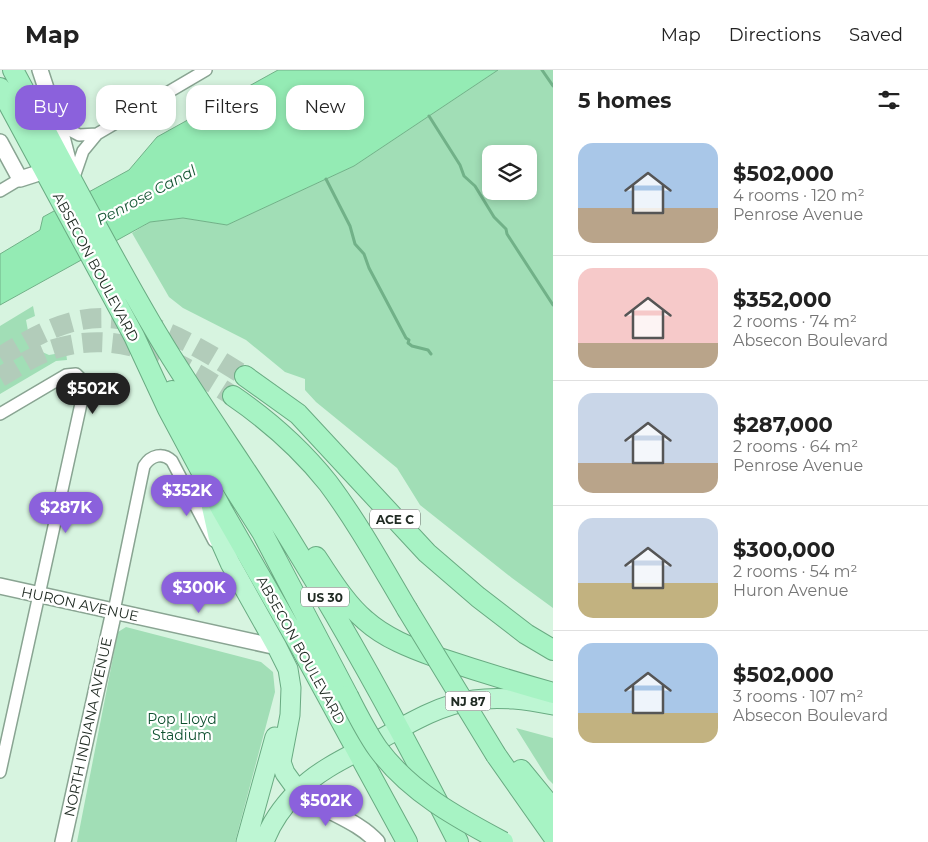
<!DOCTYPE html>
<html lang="en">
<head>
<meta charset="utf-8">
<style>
  body { margin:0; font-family:Montserrat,sans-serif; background:#f6f6f6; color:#222; height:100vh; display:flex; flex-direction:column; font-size:19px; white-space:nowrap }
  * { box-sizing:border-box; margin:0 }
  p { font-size:16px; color:#767676 }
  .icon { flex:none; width:28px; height:28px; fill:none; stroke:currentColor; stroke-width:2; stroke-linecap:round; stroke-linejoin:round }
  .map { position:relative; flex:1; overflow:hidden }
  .sheet { display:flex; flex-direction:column; background:#fff; width:375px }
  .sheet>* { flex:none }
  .hud { position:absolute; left:15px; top:15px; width:462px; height:45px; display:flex; gap:10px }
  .tools { position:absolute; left:482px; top:75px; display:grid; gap:10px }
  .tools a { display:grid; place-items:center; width:55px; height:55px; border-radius:10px; background:#fff; box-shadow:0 2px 8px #0003; font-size:25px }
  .price { position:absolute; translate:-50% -42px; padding:0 11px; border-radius:18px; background:#8b61dc; color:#fff; font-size:16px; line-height:32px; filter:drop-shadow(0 1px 2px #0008) }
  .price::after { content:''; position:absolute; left:50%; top:30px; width:15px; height:11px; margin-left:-8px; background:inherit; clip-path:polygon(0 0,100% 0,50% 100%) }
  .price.current { background:#222; color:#fff }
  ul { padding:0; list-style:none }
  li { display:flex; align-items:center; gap:15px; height:125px; padding:0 25px }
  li+li { border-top:1px solid #e0e0e0 }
  li span { display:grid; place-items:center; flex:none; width:140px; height:100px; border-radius:15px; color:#555 }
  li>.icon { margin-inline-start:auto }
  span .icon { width:60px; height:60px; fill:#fffc; stroke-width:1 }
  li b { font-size:21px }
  h2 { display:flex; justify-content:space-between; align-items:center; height:60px; padding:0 25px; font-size:21px }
  .pill { padding:0 18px; border-radius:15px; background:#fff; box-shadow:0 2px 8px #0003; font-size:18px; line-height:45px }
  .pill.current { background:#8b61dc; color:#fff }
  header { display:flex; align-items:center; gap:30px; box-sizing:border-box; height:70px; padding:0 25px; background:#fff; border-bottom:1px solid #e0e0e0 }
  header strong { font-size:24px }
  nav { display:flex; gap:28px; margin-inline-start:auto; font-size:18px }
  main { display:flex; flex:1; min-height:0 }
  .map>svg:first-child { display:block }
  .green { fill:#a1deb6; fill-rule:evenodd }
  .water { fill:#94ebb4; stroke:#71b188 }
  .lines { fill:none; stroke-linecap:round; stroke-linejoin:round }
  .stream { stroke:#71b188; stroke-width:3 }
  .trunk-tunnel { stroke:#b2ccba; stroke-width:20; stroke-dasharray:20 10; stroke-linecap:butt }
  .minor-casing { stroke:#89a492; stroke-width:14 }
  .tertiary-casing { stroke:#89a492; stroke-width:18 }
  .primary-casing { stroke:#69ab82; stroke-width:21 }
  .trunk-casing { stroke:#69ab82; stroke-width:22 }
  .minor { stroke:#fff; stroke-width:11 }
  .tertiary { stroke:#fff; stroke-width:15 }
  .primary { stroke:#bdf6d3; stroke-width:19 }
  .trunk { stroke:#a7f3c4; stroke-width:20 }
  .trunk-bridge-casing { stroke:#69ab82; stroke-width:22; stroke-linecap:butt }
  .trunk-bridge { stroke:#a7f3c4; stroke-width:20 }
  .labels { text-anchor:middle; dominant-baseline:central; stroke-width:4.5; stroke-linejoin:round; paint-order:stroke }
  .shield { fill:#fff; stroke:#636b65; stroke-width:1 }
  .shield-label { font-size:12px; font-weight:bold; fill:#202b23 }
  .street-label { font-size:14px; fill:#202b23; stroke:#fff }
  .park-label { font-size:14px; fill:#0f5130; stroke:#fff }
  .water-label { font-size:15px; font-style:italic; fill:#165635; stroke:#fff }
</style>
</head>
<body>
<header>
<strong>Map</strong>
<nav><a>Map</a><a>Directions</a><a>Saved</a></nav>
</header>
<main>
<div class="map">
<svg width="553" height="772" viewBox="0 0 553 772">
  <rect width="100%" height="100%" fill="#d7f4e0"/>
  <!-- green -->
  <path class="green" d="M498,0H553V538L512,508L420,435L397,398L316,332L305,320V309L285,302L246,270L183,238L169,227L132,163L150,152L183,148L227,155L354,96ZM491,84H529V121H491Z
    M33,236L35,246L26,250L31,277L49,285L66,282L67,290L56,291L0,324V256Z
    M126,557L261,592L273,602L275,622L235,772H77L118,562Z
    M516,658L553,668V714L548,709Z"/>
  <!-- water -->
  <path class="water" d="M278,0H498L354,96L227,155L183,148L150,152L0,235V184L40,160L43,147L129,100L157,67Z"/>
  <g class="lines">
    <!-- stream -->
    <path class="stream" d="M542,0L553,16
      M429,46L460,95L464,106L475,116L494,147L506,159L507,164L553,235
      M326,109L350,156L355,174L364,184L369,198L406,268L409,270L408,273L412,276L428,280L431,284"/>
    <!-- trunk-tunnel -->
    <path class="trunk-tunnel" d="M0,287C23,273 46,259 72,252C134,235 195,275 245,306
      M0,307C16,298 33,286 51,280C120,257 175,289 233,326"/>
    <defs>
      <path id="minor" d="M58,54L79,65L97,64
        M73,110L83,81L97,64L206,0
        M0,121L20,109
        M0,344L66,305L76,304L84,312V320L0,702
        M114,541L144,396C151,385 163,382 172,391L214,471"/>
      <path id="tertiary" d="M40,0L62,67L69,94
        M0,72L20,109L45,101
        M0,516L277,577
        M298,721C321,741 357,749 377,772
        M63,772L114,541"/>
      <path id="primary" d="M208,421L218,466L230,493L277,577L288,599L291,618L290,645L281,692L285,703L298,721
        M246,772L275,667
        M264,772C271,753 283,736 297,722C317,701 345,688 370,675C403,657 436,635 474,630C501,626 527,630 553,635"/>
      <path id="trunk" d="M13,0C61,89 107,180 159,267C199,334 245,397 286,463C348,563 405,667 458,772
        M0,18L134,266L168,339L222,440L299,574L407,772
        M245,306L298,344L427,483L478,527L526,564L553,580
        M172,321L262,462L348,626
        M233,326C268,350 301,379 328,413C358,453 382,497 407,539
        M316,487C331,509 345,533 365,550C385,568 411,578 436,587C475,600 514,612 553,623
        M496,685L553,766
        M521,700L553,739"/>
    </defs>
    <!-- minor casing -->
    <use href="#minor" class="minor-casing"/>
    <!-- tertiary casing -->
    <use href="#tertiary" class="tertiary-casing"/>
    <!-- primary casing -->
    <use href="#primary" class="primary-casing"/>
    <!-- trunk casing -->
    <use href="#trunk" class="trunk-casing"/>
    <!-- minor -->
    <use href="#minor" class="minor"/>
    <!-- tertiary -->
    <use href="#tertiary" class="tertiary"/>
    <!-- primary -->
    <use href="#primary" class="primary"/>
    <!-- trunk -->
    <use href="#trunk" class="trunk"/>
    <defs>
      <path id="trunk-bridge" d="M407,539L496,685
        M348,626C357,644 366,662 378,679C410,722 456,747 503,772"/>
    </defs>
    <!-- trunk-bridge casing -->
    <use href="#trunk-bridge" class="trunk-bridge-casing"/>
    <!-- trunk-bridge -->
    <use href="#trunk-bridge" class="trunk-bridge"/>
  </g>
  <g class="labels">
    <!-- shield labels -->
    <g class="shield">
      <rect x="370" y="439.5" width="50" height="19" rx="4"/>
      <rect x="301" y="517.5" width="48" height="19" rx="4"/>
      <rect x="445.5" y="621.5" width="45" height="19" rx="4"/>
    </g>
    <g class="shield-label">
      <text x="395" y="449">ACE C</text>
      <text x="325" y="527">US 30</text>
      <text x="468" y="631">NJ 87</text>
    </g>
    <!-- street labels -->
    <g class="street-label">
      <text transform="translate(96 197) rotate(62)">ABSECON BOULEVARD</text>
      <text transform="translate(80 534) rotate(12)">HURON AVENUE</text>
      <text transform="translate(301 580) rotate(61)">ABSECON BOULEVARD</text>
      <text transform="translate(88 657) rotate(-78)">NORTH INDIANA AVENUE</text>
    </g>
    <!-- park labels -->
    <g class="park-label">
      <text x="182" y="649">Pop Lloyd<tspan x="182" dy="16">Stadium</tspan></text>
    </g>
    <!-- water labels -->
    <g class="water-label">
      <text transform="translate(146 125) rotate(-28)">Penrose Canal</text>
    </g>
  </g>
</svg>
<div class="tools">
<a><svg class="icon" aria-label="layers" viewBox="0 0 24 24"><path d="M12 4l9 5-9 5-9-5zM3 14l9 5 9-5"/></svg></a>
</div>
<b class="price current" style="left:93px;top:345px">$502K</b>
<b class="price" style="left:187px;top:447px">$352K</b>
<b class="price" style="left:66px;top:464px">$287K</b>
<b class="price" style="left:199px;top:544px">$300K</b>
<b class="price" style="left:326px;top:757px">$502K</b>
<div class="hud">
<a class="pill current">Buy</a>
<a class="pill">Rent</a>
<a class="pill">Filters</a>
<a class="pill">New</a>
</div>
</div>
<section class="sheet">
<h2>5 homes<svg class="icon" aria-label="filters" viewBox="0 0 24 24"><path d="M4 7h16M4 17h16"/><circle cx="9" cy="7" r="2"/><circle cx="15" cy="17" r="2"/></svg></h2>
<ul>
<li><span style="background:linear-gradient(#a9c7e8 65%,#b9a48a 0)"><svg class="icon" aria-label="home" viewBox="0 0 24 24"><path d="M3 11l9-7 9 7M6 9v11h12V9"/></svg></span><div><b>$502,000</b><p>4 rooms · 120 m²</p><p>Penrose Avenue</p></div></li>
<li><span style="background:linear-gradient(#f6c9c9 75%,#b9a48a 0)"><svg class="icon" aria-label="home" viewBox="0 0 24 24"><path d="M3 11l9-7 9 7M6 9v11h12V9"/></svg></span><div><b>$352,000</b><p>2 rooms · 74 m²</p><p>Absecon Boulevard</p></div></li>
<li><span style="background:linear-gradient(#c9d6e8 70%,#b9a48a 0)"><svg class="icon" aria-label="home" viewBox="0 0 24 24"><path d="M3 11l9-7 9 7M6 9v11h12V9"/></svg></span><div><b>$287,000</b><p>2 rooms · 64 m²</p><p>Penrose Avenue</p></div></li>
<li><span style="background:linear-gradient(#c9d6e8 65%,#c2b280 0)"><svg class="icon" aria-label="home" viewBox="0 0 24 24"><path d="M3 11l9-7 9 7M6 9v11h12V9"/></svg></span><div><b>$300,000</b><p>2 rooms · 54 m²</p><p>Huron Avenue</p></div></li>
<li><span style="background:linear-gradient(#a9c7e8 70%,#c2b280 0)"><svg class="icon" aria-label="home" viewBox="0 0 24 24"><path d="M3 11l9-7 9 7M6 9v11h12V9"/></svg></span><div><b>$502,000</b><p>3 rooms · 107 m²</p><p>Absecon Boulevard</p></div></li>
</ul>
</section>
</main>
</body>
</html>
